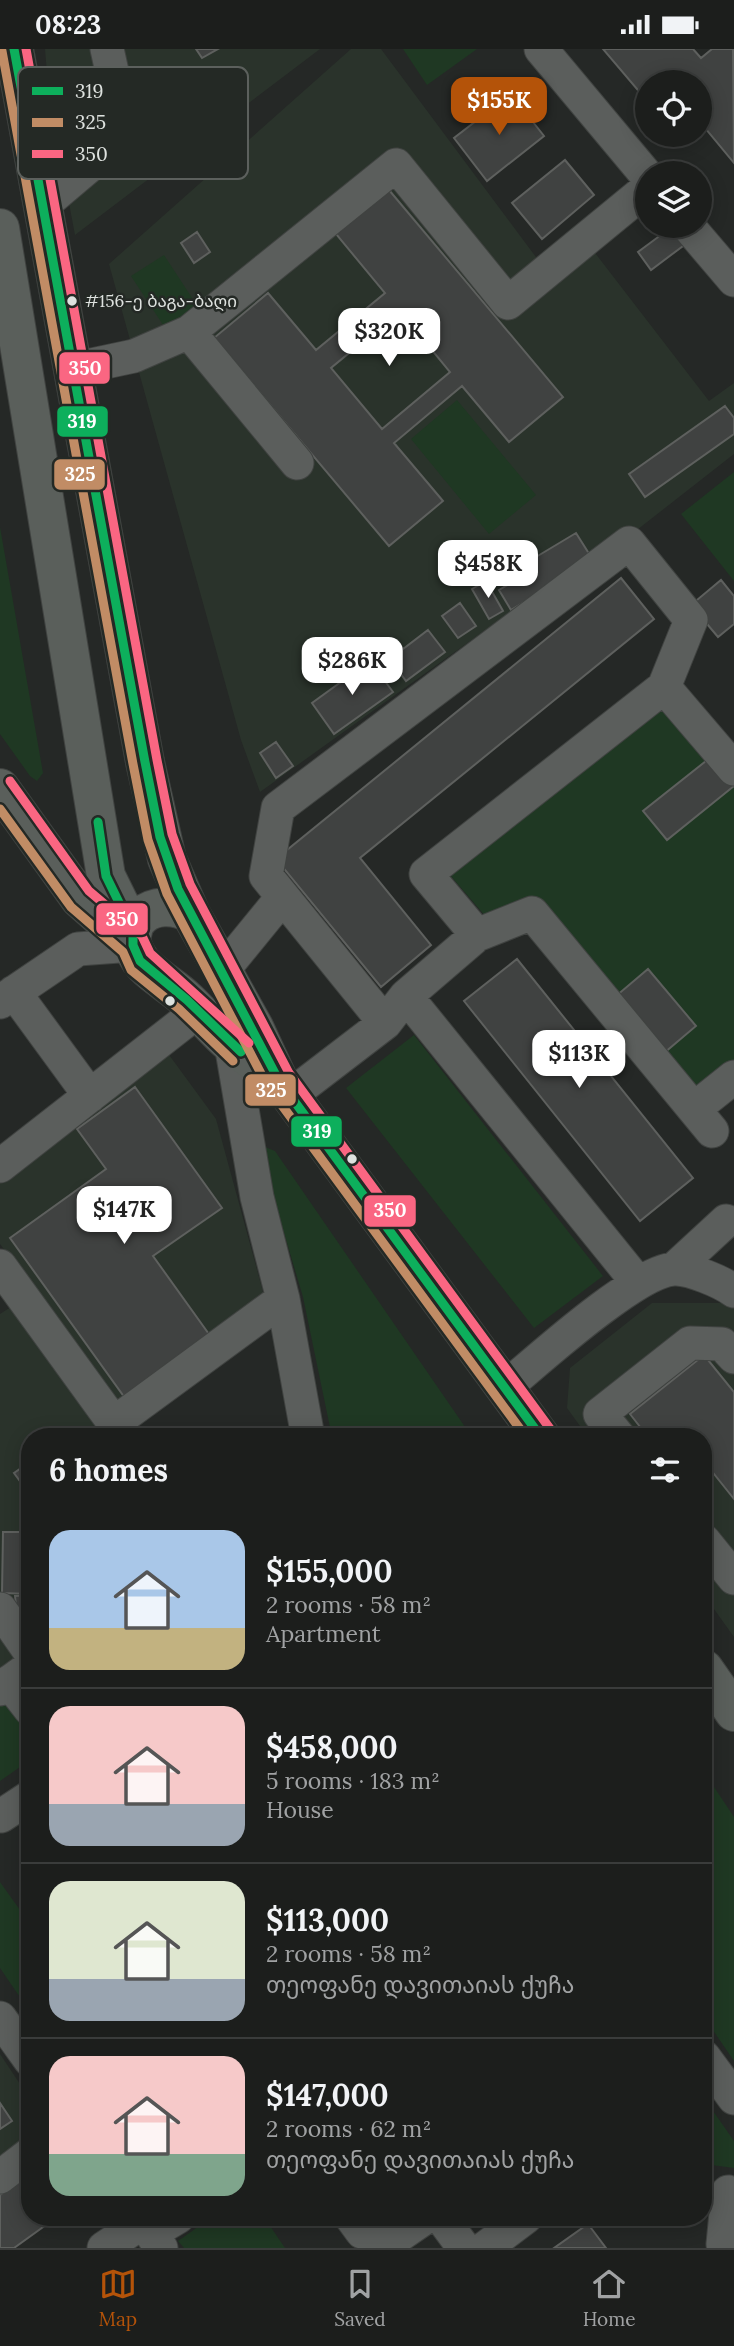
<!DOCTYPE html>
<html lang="en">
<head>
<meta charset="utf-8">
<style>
  body { margin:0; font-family:Lora,"Noto Sans Georgian",serif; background:#252725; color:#f1f3f6; height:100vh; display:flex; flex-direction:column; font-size:26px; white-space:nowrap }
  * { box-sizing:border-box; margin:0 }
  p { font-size:23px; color:#a0a2a3 }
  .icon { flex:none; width:38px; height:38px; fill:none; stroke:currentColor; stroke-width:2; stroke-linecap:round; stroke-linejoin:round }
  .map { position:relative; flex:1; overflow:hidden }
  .drawer { position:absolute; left:21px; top:1379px; width:691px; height:798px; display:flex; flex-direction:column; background:#1c1e1c; border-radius:28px; box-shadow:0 4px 18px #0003,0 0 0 2px #3a3c3b }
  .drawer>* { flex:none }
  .controls { position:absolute; left:635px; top:21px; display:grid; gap:14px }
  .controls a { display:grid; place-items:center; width:77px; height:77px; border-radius:50%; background:#1c1e1c; box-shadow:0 4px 18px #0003,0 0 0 2px #3a3c3b; font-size:35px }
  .price { position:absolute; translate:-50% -60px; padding:0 16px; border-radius:14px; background:#fff; color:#222; font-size:23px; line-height:46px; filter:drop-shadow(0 2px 4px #0008) }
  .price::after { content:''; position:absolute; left:50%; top:42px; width:21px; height:16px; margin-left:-10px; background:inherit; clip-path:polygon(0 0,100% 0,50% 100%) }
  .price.current { background:#b45309; color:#fff }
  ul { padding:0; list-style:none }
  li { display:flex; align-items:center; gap:21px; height:175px; padding:0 28px }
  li+li { border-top:2px solid #3a3c3b }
  li span { display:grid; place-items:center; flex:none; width:196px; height:140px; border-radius:21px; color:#555 }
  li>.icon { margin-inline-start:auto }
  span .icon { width:84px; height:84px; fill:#fffc; stroke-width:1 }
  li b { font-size:30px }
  h2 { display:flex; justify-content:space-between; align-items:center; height:84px; padding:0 28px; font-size:30px }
  .status { display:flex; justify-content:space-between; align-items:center; height:49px; padding:0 35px; background:#1c1e1c; direction:ltr }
  .status svg { height:19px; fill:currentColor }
  .dock { display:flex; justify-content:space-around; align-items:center; height:98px; border-top:2px solid #3a3c3b; background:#1c1e1c; font-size:19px; color:#a0a2a3 }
  .dock a { display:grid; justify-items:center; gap:4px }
  .dock .current { color:#b45309 }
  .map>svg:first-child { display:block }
  .built { fill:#2a332b }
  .green { fill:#1f3823 }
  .building { fill:#404241; stroke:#5e605e; stroke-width:2; fill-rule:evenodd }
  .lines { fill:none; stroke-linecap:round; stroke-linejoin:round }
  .minor-casing { stroke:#404341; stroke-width:35 }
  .major-casing { stroke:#404341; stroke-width:40 }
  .minor { stroke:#5b5e5c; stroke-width:33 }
  .major { stroke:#5a5f5b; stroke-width:38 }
  .bus-1-casing { stroke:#242925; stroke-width:14 }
  .bus-2-casing { stroke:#242925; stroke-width:14 }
  .bus-3-casing { stroke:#242925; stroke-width:14 }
  .bus-1 { stroke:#0daf5c; stroke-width:9 }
  .bus-2 { stroke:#c18c65; stroke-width:9 }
  .bus-3 { stroke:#fa6682; stroke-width:9 }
  .bus-dot { fill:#dee2df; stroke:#242925; stroke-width:2.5 }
  .labels { text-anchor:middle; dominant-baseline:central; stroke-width:5; stroke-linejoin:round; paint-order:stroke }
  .bus-label { font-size:17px; fill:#dee2df; stroke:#242925; text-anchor:start }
  .key { fill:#242925; stroke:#5c605d; stroke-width:2 }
  .key-label { font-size:19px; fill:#dee2df }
  .line-badge { stroke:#242925; stroke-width:2.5 }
  .badge-label { font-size:19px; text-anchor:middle; font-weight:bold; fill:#fff }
</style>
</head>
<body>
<div class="status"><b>08:23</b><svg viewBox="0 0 49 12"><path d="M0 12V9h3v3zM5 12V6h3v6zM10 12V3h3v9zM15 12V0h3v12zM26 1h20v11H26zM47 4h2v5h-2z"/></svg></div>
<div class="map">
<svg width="734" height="2199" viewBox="0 0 734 2199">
  <rect width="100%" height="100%" fill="#252826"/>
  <!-- built -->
  <path class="built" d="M45,0H320L75,186L49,48Z
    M351,0H381L553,231L592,200L709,352L734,334V405L573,531L505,567L260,743L241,691L109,215Z
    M164,999L216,1070L265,1250L120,1358L0,1195V1126Z
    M652,1254H734V1588L704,1546V1388H588L567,1359L570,1319Z
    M14,1256L109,1388H30V1606L0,1628V1265Z
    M0,2005L30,2050V2090L0,2113Z"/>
  <!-- green -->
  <path class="green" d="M403,0H477L427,36Z
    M164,206L198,258L165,279L131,227Z
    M457,351L536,446L489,485L411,390Z
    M734,423V532L681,465Z
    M0,478L43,724L37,732L30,727L0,685Z
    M657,658L677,660L734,728V1012L694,1047L532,854L487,869L449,825Z
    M414,986L603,1227L534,1279L346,1039Z
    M265,1098L275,1102L472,1388H332L303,1248L261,1106Z
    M30,1632V1711L0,1732V1655Z
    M704,1723L734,1768V2012L704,1968Z
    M0,1833L30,1875V1963L0,1919Z
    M704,2049L734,2092V2119L704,2115Z
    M212,2168H264L285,2199H184L178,2192Z"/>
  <!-- building -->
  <path class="building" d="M196,0H218L202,9Z
    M603,0H693L701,9L712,0H733L734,114L700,73V33H648V53Z
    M511,45L544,87L487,132L454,89Z
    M565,111L594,146L542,190L512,154Z
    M389,141L563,348L509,393L462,337L394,394L443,452L389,497L214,289L268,244L316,301L385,244L336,185ZM400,262L450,323L382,380L331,319Z
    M673,177L687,194L651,221L638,203Z
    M197,183L210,203L194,214L181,194Z
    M725,357L734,369V385L645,448L629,425Z
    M576,484L593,511L511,561L499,541L516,531L511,523Z
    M621,529L654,570L360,809L431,896L381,938L276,810Z
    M721,531L734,547V575L718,588L691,556Z
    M486,532L503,562L489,570L472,540Z
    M460,554L476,577L458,589L442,567Z
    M428,581L445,603L406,632L386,605L400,595L403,600Z
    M370,612L393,643L334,685L312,654Z
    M276,693L293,717L276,729L260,704Z
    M711,708L734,737L667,791L643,762Z
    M517,910L693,1129L640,1172L464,952Z
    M648,920L696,977L664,1004L616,947Z
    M135,1038L222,1159L153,1207L211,1288L125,1349L10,1189L106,1120L77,1080Z
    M704,1306L734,1343V1450L710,1420L704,1426V1388H648L630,1365Z
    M30,1413V1446L14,1424Z
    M3,1483H30V1545L2,1544Z
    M30,1546V1564L17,1565L15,1547Z
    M0,2054L12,2072L0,2080Z
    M30,2125V2168H57L14,2199H0V2146Z
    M588,2175L606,2199H554Z"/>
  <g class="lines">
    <defs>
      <path id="minor" d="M541,0L648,128
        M42,157L126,86L107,0
        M688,177L734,231
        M189,283L297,414
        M73,320L134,307L189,283L396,116L508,254L648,139
        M477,886L532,864L712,1082
        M223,921L281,850
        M14,943L90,1047
        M406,947L638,1234
        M0,953L78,900L133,896
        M385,974L266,827L278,759L629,494L691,571L664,638
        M231,995L257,1148L283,1250L308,1388
        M291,1046L385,974L406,947L477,886L426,825L664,638L734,720
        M694,1060L734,1028
        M0,1117L197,963
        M0,1217L124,1388
        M674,1220L726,1172
        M506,1338C538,1311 636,1222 674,1220C689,1219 722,1233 734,1242
        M114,1374L283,1250
        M619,1388L600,1365L690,1294L722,1295L734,1308
        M704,1492L734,1529
        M0,1560L30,1603
        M9,1633L30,1660
        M0,1640L30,1618
        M1,1767L30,1748
        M0,1969L30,2011
        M704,2008L734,2049
        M0,2128L30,2105
        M140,2168L161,2199
        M351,2168L362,2183L391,2192L426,2168
        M441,2168L464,2199
        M151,2184L178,2168
        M104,2199L143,2173
        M485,2199L526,2168
        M726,2199L723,2195L728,2143"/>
      <path id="major" d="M14,0L145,713L167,810L191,865
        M0,179L106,827L133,882
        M0,739L80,850L131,895
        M278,1030L254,978L191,865C154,844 114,875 140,911C150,925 172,937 185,949C201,963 214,981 231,995C246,1008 263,1019 278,1030L541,1388
        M704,1620L734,1663"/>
    </defs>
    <!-- minor casing -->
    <use href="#minor" class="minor-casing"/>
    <!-- major casing -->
    <use href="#major" class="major-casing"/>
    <!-- minor -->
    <use href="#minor" class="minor"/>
    <!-- major -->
    <use href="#major" class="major"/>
    <defs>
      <path id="bus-1" d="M14,0L145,713L160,788L178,840L278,1030L541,1388
        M98,773L106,827L133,882V896L140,912L187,951L241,1003"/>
      <path id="bus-2" d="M2,2L133,715L148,791L167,845L267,1036L526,1388
        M0,760L71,858L123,903L131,921L179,960L233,1012"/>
      <path id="bus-3" d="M26,0L157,711L172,785L190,835L289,1024L551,1381
        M10,732L89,842L142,887L150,904L249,994"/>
    </defs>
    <!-- bus-1 casing -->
    <use href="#bus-1" class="bus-1-casing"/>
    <!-- bus-2 casing -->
    <use href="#bus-2" class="bus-2-casing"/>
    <!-- bus-3 casing -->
    <use href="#bus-3" class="bus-3-casing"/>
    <!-- bus-1 -->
    <use href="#bus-1" class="bus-1"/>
    <!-- bus-2 -->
    <use href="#bus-2" class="bus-2"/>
    <!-- bus-3 -->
    <use href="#bus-3" class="bus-3"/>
  </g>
  <!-- markers -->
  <g class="bus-dot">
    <circle cx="72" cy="252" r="6"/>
    <circle cx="170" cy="952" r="6"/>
    <circle cx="352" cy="1110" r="6"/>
  </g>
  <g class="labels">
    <!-- bus labels -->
    <g class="bus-label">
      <text x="85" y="252">#156-ე ბაგა-ბაღი</text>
    </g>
  </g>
  <!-- legend -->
  <rect x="18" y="18" width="230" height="112" rx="10" class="key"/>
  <rect x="32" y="38" width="31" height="8" fill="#0daf5c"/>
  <rect x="32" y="69" width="31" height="9" fill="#c18c65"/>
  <rect x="32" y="101" width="31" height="8" fill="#fa6682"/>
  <g class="key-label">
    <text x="75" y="49">319</text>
    <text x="75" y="80">325</text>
    <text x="75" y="112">350</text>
  </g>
  <g class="line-badge">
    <rect x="58" y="302" width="53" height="34" rx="7" fill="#fa6682"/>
    <rect x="56" y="356" width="53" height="33" rx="7" fill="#0daf5c"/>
    <rect x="53" y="409" width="53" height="33" rx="7" fill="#c18c65"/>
    <rect x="95" y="853" width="54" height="34" rx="7" fill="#fa6682"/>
    <rect x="244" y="1024" width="53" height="34" rx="7" fill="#c18c65"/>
    <rect x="290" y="1066" width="53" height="33" rx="7" fill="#0daf5c"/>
    <rect x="363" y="1145" width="54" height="34" rx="7" fill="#fa6682"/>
  </g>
  <g class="badge-label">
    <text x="85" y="326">350</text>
    <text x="82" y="379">319</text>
    <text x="80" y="432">325</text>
    <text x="122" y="877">350</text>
    <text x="271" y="1048">325</text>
    <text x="317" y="1089">319</text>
    <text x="390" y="1168">350</text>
  </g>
</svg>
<div class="controls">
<a><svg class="icon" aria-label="locate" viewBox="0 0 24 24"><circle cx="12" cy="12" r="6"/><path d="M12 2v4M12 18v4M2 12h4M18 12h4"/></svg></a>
<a><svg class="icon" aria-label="layers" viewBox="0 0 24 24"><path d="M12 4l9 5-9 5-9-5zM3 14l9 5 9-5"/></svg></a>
</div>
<b class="price current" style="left:499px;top:88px">$155K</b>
<b class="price" style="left:389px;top:319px">$320K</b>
<b class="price" style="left:488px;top:551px">$458K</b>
<b class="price" style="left:352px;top:648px">$286K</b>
<b class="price" style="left:579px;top:1041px">$113K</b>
<b class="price" style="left:124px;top:1197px">$147K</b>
<section class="drawer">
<h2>6 homes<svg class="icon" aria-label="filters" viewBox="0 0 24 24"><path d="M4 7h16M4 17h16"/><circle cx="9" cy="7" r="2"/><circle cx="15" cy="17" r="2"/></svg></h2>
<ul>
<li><span style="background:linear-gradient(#a9c7e8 70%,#c2b280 0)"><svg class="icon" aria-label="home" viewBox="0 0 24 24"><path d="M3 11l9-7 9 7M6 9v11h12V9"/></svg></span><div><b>$155,000</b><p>2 rooms · 58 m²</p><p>Apartment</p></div></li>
<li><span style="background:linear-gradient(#f6c9c9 70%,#9aa5b1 0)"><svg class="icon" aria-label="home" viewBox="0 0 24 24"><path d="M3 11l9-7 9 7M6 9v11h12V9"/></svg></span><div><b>$458,000</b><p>5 rooms · 183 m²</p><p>House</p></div></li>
<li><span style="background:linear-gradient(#dfe7d0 70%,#9aa5b1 0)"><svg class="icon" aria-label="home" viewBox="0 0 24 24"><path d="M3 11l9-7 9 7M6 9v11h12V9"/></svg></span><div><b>$113,000</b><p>2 rooms · 58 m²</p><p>თეოფანე დავითაიას ქუჩა</p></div></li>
<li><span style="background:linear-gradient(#f6c9c9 70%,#7fa58c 0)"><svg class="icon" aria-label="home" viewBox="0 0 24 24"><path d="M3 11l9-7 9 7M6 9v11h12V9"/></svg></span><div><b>$147,000</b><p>2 rooms · 62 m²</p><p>თეოფანე დავითაიას ქუჩა</p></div></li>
</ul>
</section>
</div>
<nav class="dock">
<a class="current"><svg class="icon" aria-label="map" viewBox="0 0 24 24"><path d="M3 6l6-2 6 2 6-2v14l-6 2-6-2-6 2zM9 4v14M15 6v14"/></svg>Map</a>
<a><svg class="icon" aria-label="saved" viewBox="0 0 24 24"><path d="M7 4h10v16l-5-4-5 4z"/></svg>Saved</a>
<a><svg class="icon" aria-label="home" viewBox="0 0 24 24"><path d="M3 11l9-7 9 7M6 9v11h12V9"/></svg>Home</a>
</nav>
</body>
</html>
